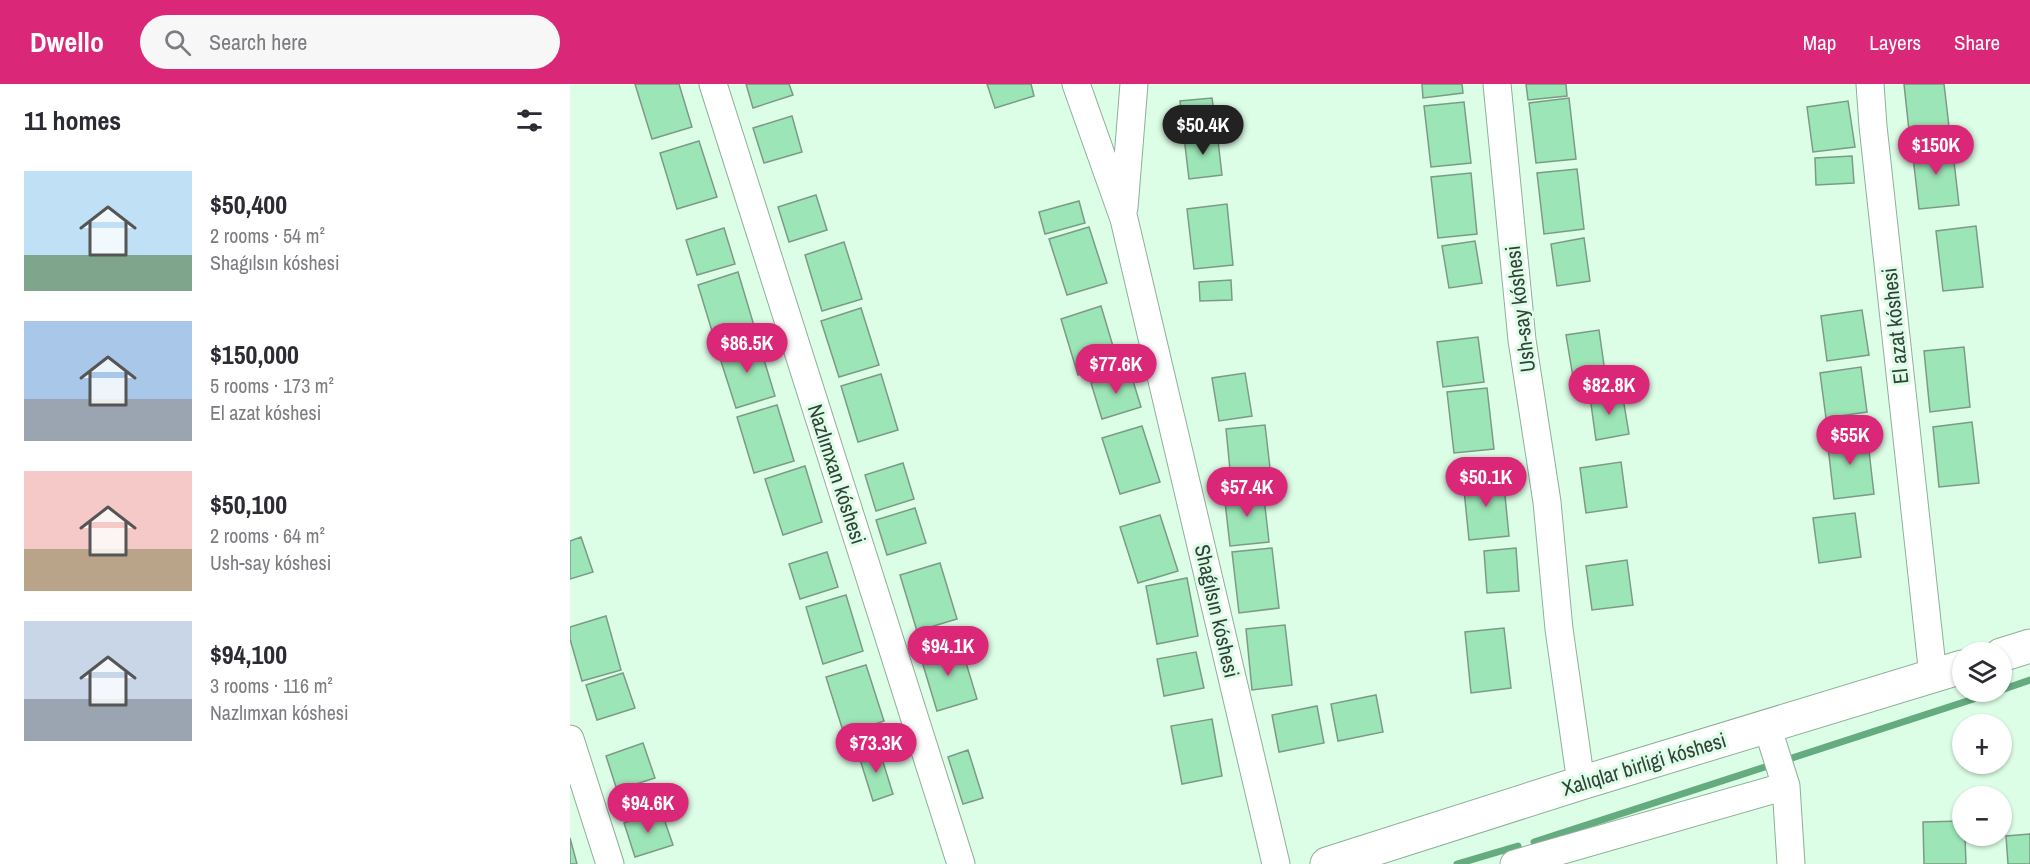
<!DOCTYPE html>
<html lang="en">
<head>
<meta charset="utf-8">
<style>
  body { margin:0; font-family:"Archivo Narrow",sans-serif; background:#f7f7f7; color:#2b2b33; height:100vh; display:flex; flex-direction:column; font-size:22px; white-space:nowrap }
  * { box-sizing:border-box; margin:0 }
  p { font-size:20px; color:#7c7c81 }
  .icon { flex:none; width:33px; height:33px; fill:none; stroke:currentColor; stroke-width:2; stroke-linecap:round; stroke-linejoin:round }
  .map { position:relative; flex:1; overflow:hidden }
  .details { display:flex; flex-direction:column; background:#fff; width:570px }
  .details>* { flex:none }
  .controls { position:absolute; left:1382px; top:558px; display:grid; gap:12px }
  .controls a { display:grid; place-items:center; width:60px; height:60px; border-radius:50%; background:#fff; box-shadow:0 2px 4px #0004; font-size:30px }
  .price { position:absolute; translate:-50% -51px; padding:0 14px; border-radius:21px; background:#db2777; color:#fff; font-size:20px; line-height:39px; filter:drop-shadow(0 2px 3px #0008) }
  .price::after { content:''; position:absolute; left:50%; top:36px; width:18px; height:14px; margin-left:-9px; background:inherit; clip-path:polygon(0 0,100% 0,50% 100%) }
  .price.current { background:#222; color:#fff }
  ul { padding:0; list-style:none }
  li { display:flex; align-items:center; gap:18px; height:150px; padding:0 24px }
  li span { display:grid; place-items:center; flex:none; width:168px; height:120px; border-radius:0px; color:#555 }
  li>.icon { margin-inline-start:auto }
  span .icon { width:72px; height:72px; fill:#fffc; stroke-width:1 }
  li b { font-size:26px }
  h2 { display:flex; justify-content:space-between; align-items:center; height:72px; padding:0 24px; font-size:26px }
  header { display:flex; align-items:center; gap:36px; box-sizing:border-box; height:84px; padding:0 30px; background:#db2777; color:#fff }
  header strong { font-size:28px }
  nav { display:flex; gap:33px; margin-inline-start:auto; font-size:21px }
  .search { width:420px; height:54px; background:#f7f7f7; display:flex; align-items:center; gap:15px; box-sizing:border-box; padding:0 21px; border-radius:33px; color:#7c7c81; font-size:22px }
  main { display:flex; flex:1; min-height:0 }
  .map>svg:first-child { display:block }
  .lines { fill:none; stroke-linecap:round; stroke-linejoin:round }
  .stream { stroke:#64ab7f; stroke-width:7 }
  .building { fill:#9ce5b6; stroke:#7c9b86; stroke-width:1.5 }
  .minor-casing { stroke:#8faf99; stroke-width:29 }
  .tertiary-casing { stroke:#8faf99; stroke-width:35 }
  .minor { stroke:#fff; stroke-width:27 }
  .tertiary { stroke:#fff; stroke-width:33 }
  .labels { text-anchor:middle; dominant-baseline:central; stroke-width:6; stroke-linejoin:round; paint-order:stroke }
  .street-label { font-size:21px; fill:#334138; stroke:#dcfde6 }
</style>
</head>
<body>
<header>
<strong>Dwello</strong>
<div class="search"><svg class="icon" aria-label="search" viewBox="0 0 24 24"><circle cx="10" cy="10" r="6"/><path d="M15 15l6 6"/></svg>Search here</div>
<nav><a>Map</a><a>Layers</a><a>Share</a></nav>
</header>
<main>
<section class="details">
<h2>11 homes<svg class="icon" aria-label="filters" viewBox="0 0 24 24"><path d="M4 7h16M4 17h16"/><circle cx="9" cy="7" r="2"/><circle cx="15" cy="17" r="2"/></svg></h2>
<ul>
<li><span style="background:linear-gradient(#bfe0f5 70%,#7fa58c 0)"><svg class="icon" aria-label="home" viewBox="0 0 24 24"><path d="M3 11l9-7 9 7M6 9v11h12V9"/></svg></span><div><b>$50,400</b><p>2 rooms · 54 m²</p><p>Shaǵılsın kóshesi</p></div></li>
<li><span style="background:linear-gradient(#a9c7e8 65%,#9aa5b1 0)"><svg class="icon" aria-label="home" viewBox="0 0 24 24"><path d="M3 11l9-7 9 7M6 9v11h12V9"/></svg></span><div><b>$150,000</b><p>5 rooms · 173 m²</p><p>El azat kóshesi</p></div></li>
<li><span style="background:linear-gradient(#f6c9c9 65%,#b9a48a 0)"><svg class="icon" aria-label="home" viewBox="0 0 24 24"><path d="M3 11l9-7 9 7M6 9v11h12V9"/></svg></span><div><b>$50,100</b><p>2 rooms · 64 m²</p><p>Ush-say kóshesi</p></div></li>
<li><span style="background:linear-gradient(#c9d6e8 65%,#9aa5b1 0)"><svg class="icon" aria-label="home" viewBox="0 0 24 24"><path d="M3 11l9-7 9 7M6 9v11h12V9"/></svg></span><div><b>$94,100</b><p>3 rooms · 116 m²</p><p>Nazlımxan kóshesi</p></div></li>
</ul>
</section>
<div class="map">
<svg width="1460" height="780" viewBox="0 0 1460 780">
  <rect width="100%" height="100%" fill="#dcfde6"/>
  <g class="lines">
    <!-- stream -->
    <path class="stream" d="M1431,606L1460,596
      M1222,674L1425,608
      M964,758L1198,682
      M887,780L948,762"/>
  </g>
  <!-- building -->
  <path class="building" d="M65,0H109L122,43L82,55Z
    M176,0H219L223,11L183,24Z
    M417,0H461L464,12L425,24Z
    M852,0H892L893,9L853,14Z
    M956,0H996L997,12L958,16Z
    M1334,0H1374L1380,51L1340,56Z
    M642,14L646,42L613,46L610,17Z
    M999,14L1006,75L966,79L959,19Z
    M1278,17L1285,63L1243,68L1237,23Z
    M894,18L901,79L861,83L854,22Z
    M222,32L232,68L194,79L183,44Z
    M647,48L652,91L619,95L614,53Z
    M129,57L147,113L107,125L90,69Z
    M1382,60L1389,121L1349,125L1342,64Z
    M1282,72L1284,99L1246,101L1245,74Z
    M1007,85L1014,145L974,150L967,89Z
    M901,89L907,150L868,154L861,93Z
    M246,111L257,146L219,158L208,123Z
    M509,117L515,139L475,150L469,128Z
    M657,120L663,181L624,185L617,125Z
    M1406,142L1413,203L1373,207L1366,147Z
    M519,143L537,199L497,211L479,155Z
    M154,144L165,180L127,191L116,156Z
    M1014,154L1020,197L987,202L981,160Z
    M905,157L912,199L879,204L872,162Z
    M274,158L292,215L252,227L235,171Z
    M168,188L185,245L145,257L128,201Z
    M661,196L662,216L630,217L629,198Z
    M531,222L548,279L508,291L491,235Z
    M291,224L309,281L269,293L251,237Z
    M1292,226L1299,271L1257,277L1251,232Z
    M1029,246L1035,288L1003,293L996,251Z
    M908,253L914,298L873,303L867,258Z
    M188,256L205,312L166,324L148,268Z
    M1394,263L1400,323L1360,328L1354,267Z
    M1291,283L1297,328L1256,334L1250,289Z
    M560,287L571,323L532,335L521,299Z
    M675,289L682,332L649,337L642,294Z
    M311,290L328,346L288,358L271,302Z
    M917,304L924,365L884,369L877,308Z
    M1052,308L1059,350L1026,356L1020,313Z
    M207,321L224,377L184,389L167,333Z
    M1402,338L1409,399L1369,403L1363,343Z
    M695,341L702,401L662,406L656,345Z
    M572,342L590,398L550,410L532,354Z
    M1297,350L1304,410L1264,415L1257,354Z
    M1051,378L1057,423L1016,429L1010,384Z
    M333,379L344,415L306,427L295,391Z
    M235,382L252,438L213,451L195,395Z
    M933,391L939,452L899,456L893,396Z
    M693,405L699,458L660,462L654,409Z
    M345,424L356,459L317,471L306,436Z
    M1285,429L1291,473L1249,479L1243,434Z
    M590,431L608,487L568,499L550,443Z
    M11,453L23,488L0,495V457Z
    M702,464L709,524L669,529L662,468Z
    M946,464L949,507L917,509L914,467Z
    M257,468L268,503L230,515L219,480Z
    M1057,476L1063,521L1022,526L1016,482Z
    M370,479L387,535L347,547L330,491Z
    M617,494L628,552L587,560L576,502Z
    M276,511L293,567L253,580L236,523Z
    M36,532L51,586L12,597L0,555V543Z
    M715,541L722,601L682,606L676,545Z
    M934,544L941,604L901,609L895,548Z
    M390,559L407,615L367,627L350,571Z
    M626,568L634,604L594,612L587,575Z
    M296,581L314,637L274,650L256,593Z
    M53,589L65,624L27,636L16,601Z
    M806,611L813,648L768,657L761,620Z
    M747,622L754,659L709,668L702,631Z
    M642,635L652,692L612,700L601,642Z
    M73,659L85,694L47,706L36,672Z
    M308,662L323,710L303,717L288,669Z
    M398,666L413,714L393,720L378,673Z
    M91,726L103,761L65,773L54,739Z
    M1392,737V752H1395L1396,780H1354L1353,738Z
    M1460,750V780H1438L1436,752Z
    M0,754L7,780H0Z"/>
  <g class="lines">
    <defs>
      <path id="minor" d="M143,0L391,780
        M506,0L554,135L706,780
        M927,0L952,256L977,418L989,545L1011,699
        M1300,0L1303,42L1363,592
        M554,124L564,0
        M1197,642L1216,702L1221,780
        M0,655L40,780
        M944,780L1216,702"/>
      <path id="tertiary" d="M1431,571L1460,562
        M757,780L1011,699L1392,583"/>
    </defs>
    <!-- minor casing -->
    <use href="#minor" class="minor-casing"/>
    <!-- tertiary casing -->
    <use href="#tertiary" class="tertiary-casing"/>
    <!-- minor -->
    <use href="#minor" class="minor"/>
    <!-- tertiary -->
    <use href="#tertiary" class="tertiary"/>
  </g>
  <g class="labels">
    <!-- street labels -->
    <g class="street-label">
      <text transform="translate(950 225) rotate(-97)">Ush-say kóshesi</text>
      <text transform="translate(1325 242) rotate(-96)">El azat kóshesi</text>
      <text transform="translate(267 390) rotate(72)">Nazlımxan kóshesi</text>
      <text transform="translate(647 527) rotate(77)">Shaǵılsın kóshesi</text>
      <text transform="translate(1074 680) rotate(-17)">Xalıqlar birligi kóshesi</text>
    </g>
  </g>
</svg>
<div class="controls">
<a><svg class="icon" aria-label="layers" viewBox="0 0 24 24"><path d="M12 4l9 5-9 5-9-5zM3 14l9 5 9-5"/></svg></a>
<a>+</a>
<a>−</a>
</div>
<b class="price current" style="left:633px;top:72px">$50.4K</b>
<b class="price" style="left:1366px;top:92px">$150K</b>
<b class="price" style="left:177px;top:290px">$86.5K</b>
<b class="price" style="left:546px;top:311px">$77.6K</b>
<b class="price" style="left:1039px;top:332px">$82.8K</b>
<b class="price" style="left:1280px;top:382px">$55K</b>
<b class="price" style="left:916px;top:424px">$50.1K</b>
<b class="price" style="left:677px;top:434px">$57.4K</b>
<b class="price" style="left:378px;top:593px">$94.1K</b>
<b class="price" style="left:306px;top:690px">$73.3K</b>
<b class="price" style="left:78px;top:750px">$94.6K</b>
</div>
</main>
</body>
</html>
